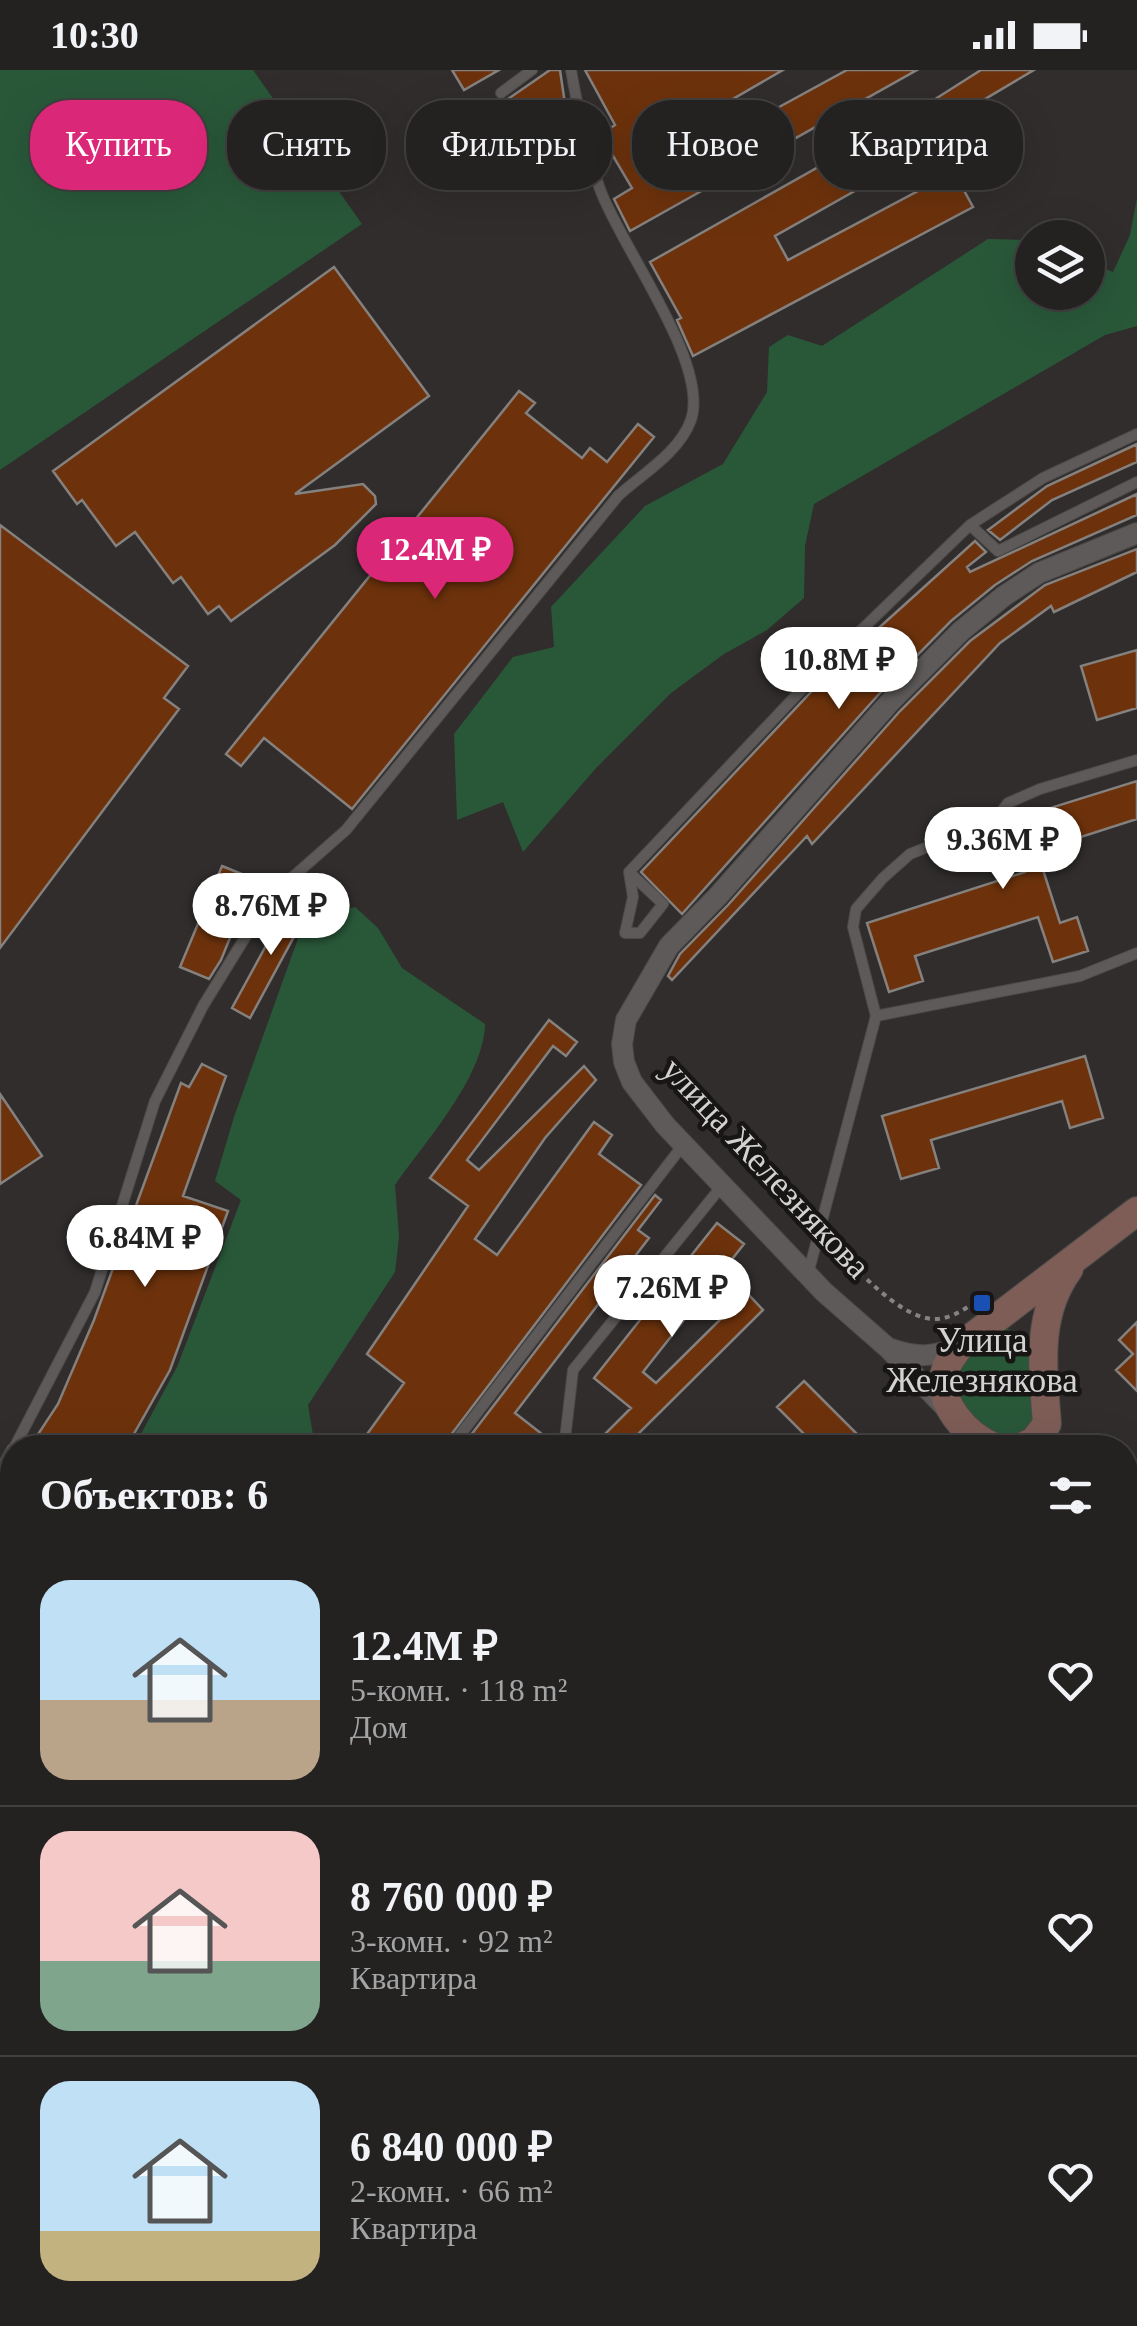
<!DOCTYPE html>
<html lang="ru">
<head>
<meta charset="utf-8">
<style>
  body { margin:0; font-family:"Times New Roman",serif; background:#302f2e; color:#f1f3f6; height:100vh; display:flex; flex-direction:column; font-size:38px; white-space:nowrap }
  * { box-sizing:border-box; margin:0 }
  p { font-size:32px; color:#a3a4a5 }
  .icon { flex:none; width:55px; height:55px; fill:none; stroke:currentColor; stroke-width:2; stroke-linecap:round; stroke-linejoin:round }
  .map { position:relative; flex:1; overflow:hidden }
  .drawer { position:absolute; left:0px; top:1365px; width:1138px; height:892px; display:flex; flex-direction:column; background:#242221; border-radius:40px 40px 0 0; box-shadow:0 10px 40px #0002,0 0 0 2px #413f3f }
  .drawer>* { flex:none }
  .banner { position:absolute; left:30px; top:30px; width:1078px; height:90px; display:flex; gap:20px }
  .fabs { position:absolute; left:1015px; top:150px; display:grid; gap:20px }
  .fabs a { display:grid; place-items:center; width:90px; height:90px; border-radius:50%; background:#242221; box-shadow:0 10px 40px #0002,0 0 0 2px #413f3f; font-size:50px }
  .price { position:absolute; translate:-50% -85px; padding:0 22px; border-radius:35px; background:#fff; color:#222; font-size:32px; line-height:65px; filter:drop-shadow(0 2px 5px #0008) }
  .price::after { content:''; position:absolute; left:50%; top:60px; width:30px; height:22px; margin-left:-15px; background:inherit; clip-path:polygon(0 0,100% 0,50% 100%) }
  .price.selected { background:#db2777; color:#fff }
  ul { padding:0; list-style:none }
  li { display:flex; align-items:center; gap:30px; height:250px; padding:0 40px }
  li+li { border-top:2px solid #413f3f }
  li span { display:grid; place-items:center; flex:none; width:280px; height:200px; border-radius:30px; color:#555 }
  li>.icon { margin-inline-start:auto }
  span .icon { width:120px; height:120px; fill:#fffc; stroke-width:1 }
  li b { font-size:42px }
  h2 { display:flex; justify-content:space-between; align-items:center; height:120px; padding:0 40px; font-size:42px }
  .pill { padding:0 35px; border-radius:40px; background:#242221; box-shadow:0 10px 40px #0002,0 0 0 2px #413f3f; font-size:35px; line-height:90px }
  .pill.selected { background:#db2777; color:#fff }
  .status { display:flex; justify-content:space-between; align-items:center; height:70px; padding:0 50px; background:#242221; direction:ltr }
  .status svg { height:28px; fill:currentColor }
  .map>svg:first-child { display:block }
  .green { fill:#295839 }
  .building { fill:#6d320c; stroke:#84817f; stroke-width:2.5 }
  .lines { fill:none; stroke-linecap:round; stroke-linejoin:round }
  .service-casing { stroke:#4c4a49; stroke-width:12 }
  .minor-casing { stroke:#4c4a49; stroke-width:22 }
  .tertiary-casing { stroke:#4c4a49; stroke-width:25 }
  .secondary-casing { stroke:#4c4a49; stroke-width:30 }
  .path { stroke:#858282; stroke-width:4; stroke-dasharray:5 5; stroke-linecap:butt }
  .service { stroke:#5d5a59; stroke-width:10 }
  .minor { stroke:#5d5a59; stroke-width:20 }
  .tertiary { stroke:#5d5a59; stroke-width:22 }
  .secondary { stroke:#7e5d57; stroke-width:28 }
  .transit-dot { fill:#1a4fb4; stroke:#171615; stroke-width:4 }
  .labels { text-anchor:middle; dominant-baseline:central; stroke-width:9; stroke-linejoin:round; paint-order:stroke }
  .street-label { font-size:35px; fill:#d3d1d1; stroke:#171615 }
  .poi-label { font-size:35px; fill:#d3d1d1; stroke:#171615 }
</style>
</head>
<body>
<div class="status"><b>10:30</b><svg viewBox="0 0 49 12"><path d="M0 12V9h3v3zM5 12V6h3v6zM10 12V3h3v9zM15 12V0h3v12zM26 1h20v11H26zM47 4h2v5h-2z"/></svg></div>
<div class="map">
<svg width="1137" height="2256" viewBox="0 0 1137 2256">
  <rect width="100%" height="100%" fill="#302d2c"/>
  <!-- green -->
  <path class="green" d="M0,0H253L362,154L0,400Z
    M1137,128V256L1105,265L814,434L805,476L804,528L767,560L724,584L671,623L597,697L523,782L503,732L457,750L454,664L513,587L554,577L551,537L645,436L723,394L767,322L769,277L788,265L822,276L988,169L1032,170V222H1088V192L1113,202L1130,165Z
    M355,837L378,858L402,898L485,954C484,1007 425,1072 395,1115L399,1167L395,1202L308,1335L315,1377H134L177,1297L241,1130L215,1111L234,1047L300,863L326,843Z
    M1008,1259L1019,1263L1031,1275L1036,1350C1004,1391 947,1345 957,1304C960,1291 971,1282 981,1274C990,1266 996,1261 1008,1259Z
    M12,1554V1553V1735L0,1729V1562Z
    M1125,1600L1137,1612L1134,1696L1125,1687Z
    M12,1810V2082L0,2112V1832Z"/>
  <!-- building -->
  <path class="building" d="M452,0H499L464,20Z
    M550,0H560L565,34L516,68L495,38Z
    M585,0H783L688,55L702,79L847,0H917L630,161L614,129L632,118L600,64L615,55Z
    M981,0H1034L899,80L906,92L775,166L788,190L954,102L973,137L693,286L677,250L681,248L650,192L907,47Z
    M334,197L429,326L295,424L363,414L375,426L376,434L335,475L231,551L219,536L208,544L181,507L173,513L135,462L116,476L82,430L77,434L53,401Z
    M519,321L535,333L526,343L582,388L590,378L607,392L638,354L654,367L352,739L264,668L241,696L226,684Z
    M1137,374V392L1052,430L1000,470L988,460L1047,416Z
    M1137,424V445L1032,491L995,515L951,551L880,623L682,844L641,802L829,603L975,471L986,482L967,497L970,502Z
    M0,455L188,596L164,628L179,639L0,878Z
    M1137,479V502L1054,542L1051,536L1000,573L812,774L807,766L672,910L668,906L680,884L728,835L900,641L970,571L1045,515Z
    M1137,580V638L1097,650L1081,596Z
    M1137,711V749L1037,781L1060,853L1077,847L1088,881L1053,892L1038,847L915,886L923,911L889,922L867,853L1025,802L1009,751Z
    M222,796L254,809L221,890L209,909L180,897Z
    M292,828L310,837L250,948L232,938Z
    M549,950L577,972L566,986L553,976L467,1090L479,1100L584,996L596,1010L545,1068L475,1169L497,1185L594,1052L612,1065L599,1084L641,1115L441,1378H357L404,1313L367,1284L468,1136L430,1108Z
    M1085,986L1103,1048L1070,1058L1062,1031L931,1070L939,1098L901,1109L882,1046Z
    M202,994L226,1006L183,1126L228,1141L170,1300L126,1378H29L58,1334L94,1250L181,1013L189,1017Z
    M0,1024L42,1086L0,1114Z
    M655,1125L661,1130L638,1160L649,1168L515,1343L547,1368L539,1378H461Z
    M717,1153L744,1174L643,1302L656,1313L747,1223L763,1240L624,1378H591L631,1338L594,1308Z
    M1137,1252V1321L1116,1300L1133,1284L1119,1270Z
    M804,1311L871,1378H818L777,1337Z"/>
  <g class="lines">
    <defs>
      <path id="service" d="M501,23L532,0
        M970,455L998,481L1137,412
        M629,802L823,597L970,455L1043,408L1137,364
        M629,802L663,834L640,863H625L633,827Z
        M876,946L853,857L856,839L883,808L910,784L995,750L1008,733L1040,719L1137,690
        M808,1204L876,946L1080,906L1137,883
        M14,1378L95,1222L155,1031L203,936L270,827L346,760L618,426C642,404 679,383 691,350C710,293 620,176 600,119C586,80 578,40 571,0
        M450,1378L683,1075
        M564,1378L573,1300L721,1117
        M0,1401L12,1379
        M0,2216L12,2187
        M66,2256L71,2245"/>
      <path id="minor" d="M891,1279C917,1288 933,1287 959,1277
        M947,1339L889,1279L824,1222L665,1055L632,1012L624,992L622,974L626,950L669,876L718,826L890,632L961,561L1004,526L1039,503L1137,463
        M381,2245L388,2256"/>
      <path id="tertiary" d="M1125,1515L1137,1527"/>
      <path id="secondary" d="M996,1378C967,1366 934,1333 946,1298C948,1291 955,1283 959,1277L1137,1141
        M1020,1378L1034,1371L1047,1354C1043,1300 1035,1245 1069,1199"/>
    </defs>
    <!-- service casing -->
    <use href="#service" class="service-casing"/>
    <!-- minor casing -->
    <use href="#minor" class="minor-casing"/>
    <!-- tertiary casing -->
    <use href="#tertiary" class="tertiary-casing"/>
    <!-- secondary casing -->
    <use href="#secondary" class="secondary-casing"/>
    <!-- path -->
    <path class="path" d="M831,1175C857,1198 898,1247 933,1249C952,1250 969,1236 984,1226
      M0,1766L12,1768"/>
    <!-- service -->
    <use href="#service" class="service"/>
    <!-- minor -->
    <use href="#minor" class="minor"/>
    <!-- tertiary -->
    <use href="#tertiary" class="tertiary"/>
    <!-- secondary -->
    <use href="#secondary" class="secondary"/>
  </g>
  <!-- markers -->
  <rect class="transit-dot" x="972" y="1223" width="20" height="20" rx="5"/>
  <g class="labels">
    <!-- street labels -->
    <g class="street-label">
      <text transform="translate(766 1098) rotate(47)">улица Железнякова</text>
    </g>
    <!-- poi labels -->
    <g class="poi-label">
      <text x="982" y="1270">Улица<tspan x="982" dy="40">Железнякова</tspan></text>
    </g>
  </g>
</svg>
<div class="fabs">
<a><svg class="icon" aria-label="layers" viewBox="0 0 24 24"><path d="M12 4l9 5-9 5-9-5zM3 14l9 5 9-5"/></svg></a>
</div>
<b class="price selected" style="left:435px;top:532px">12.4M ₽</b>
<b class="price" style="left:839px;top:642px">10.8M ₽</b>
<b class="price" style="left:1003px;top:822px">9.36M ₽</b>
<b class="price" style="left:271px;top:888px">8.76M ₽</b>
<b class="price" style="left:145px;top:1220px">6.84M ₽</b>
<b class="price" style="left:672px;top:1270px">7.26M ₽</b>
<div class="banner">
<a class="pill selected">Купить</a>
<a class="pill">Снять</a>
<a class="pill">Фильтры</a>
<a class="pill">Новое</a>
<a class="pill">Квартира</a>
</div>
<section class="drawer">
<h2>Объектов: 6<svg class="icon" aria-label="filters" viewBox="0 0 24 24"><path d="M4 7h16M4 17h16"/><circle cx="9" cy="7" r="2"/><circle cx="15" cy="17" r="2"/></svg></h2>
<ul>
<li><span style="background:linear-gradient(#bfe0f5 60%,#b9a48a 0)"><svg class="icon" aria-label="home" viewBox="0 0 24 24"><path d="M3 11l9-7 9 7M6 9v11h12V9"/></svg></span><div><b>12.4M ₽</b><p>5-комн. · 118 m²</p><p>Дом</p></div><svg class="icon" aria-label="heart" viewBox="0 0 24 24"><path d="M12 20l-8-8c-3-5 5-10 8-4 3-6 11-1 8 4z"/></svg></li>
<li><span style="background:linear-gradient(#f6c9c9 65%,#7fa58c 0)"><svg class="icon" aria-label="home" viewBox="0 0 24 24"><path d="M3 11l9-7 9 7M6 9v11h12V9"/></svg></span><div><b>8 760 000 ₽</b><p>3-комн. · 92 m²</p><p>Квартира</p></div><svg class="icon" aria-label="heart" viewBox="0 0 24 24"><path d="M12 20l-8-8c-3-5 5-10 8-4 3-6 11-1 8 4z"/></svg></li>
<li><span style="background:linear-gradient(#bfe0f5 75%,#c2b280 0)"><svg class="icon" aria-label="home" viewBox="0 0 24 24"><path d="M3 11l9-7 9 7M6 9v11h12V9"/></svg></span><div><b>6 840 000 ₽</b><p>2-комн. · 66 m²</p><p>Квартира</p></div><svg class="icon" aria-label="heart" viewBox="0 0 24 24"><path d="M12 20l-8-8c-3-5 5-10 8-4 3-6 11-1 8 4z"/></svg></li>
</ul>
</section>
</div>
</body>
</html>
